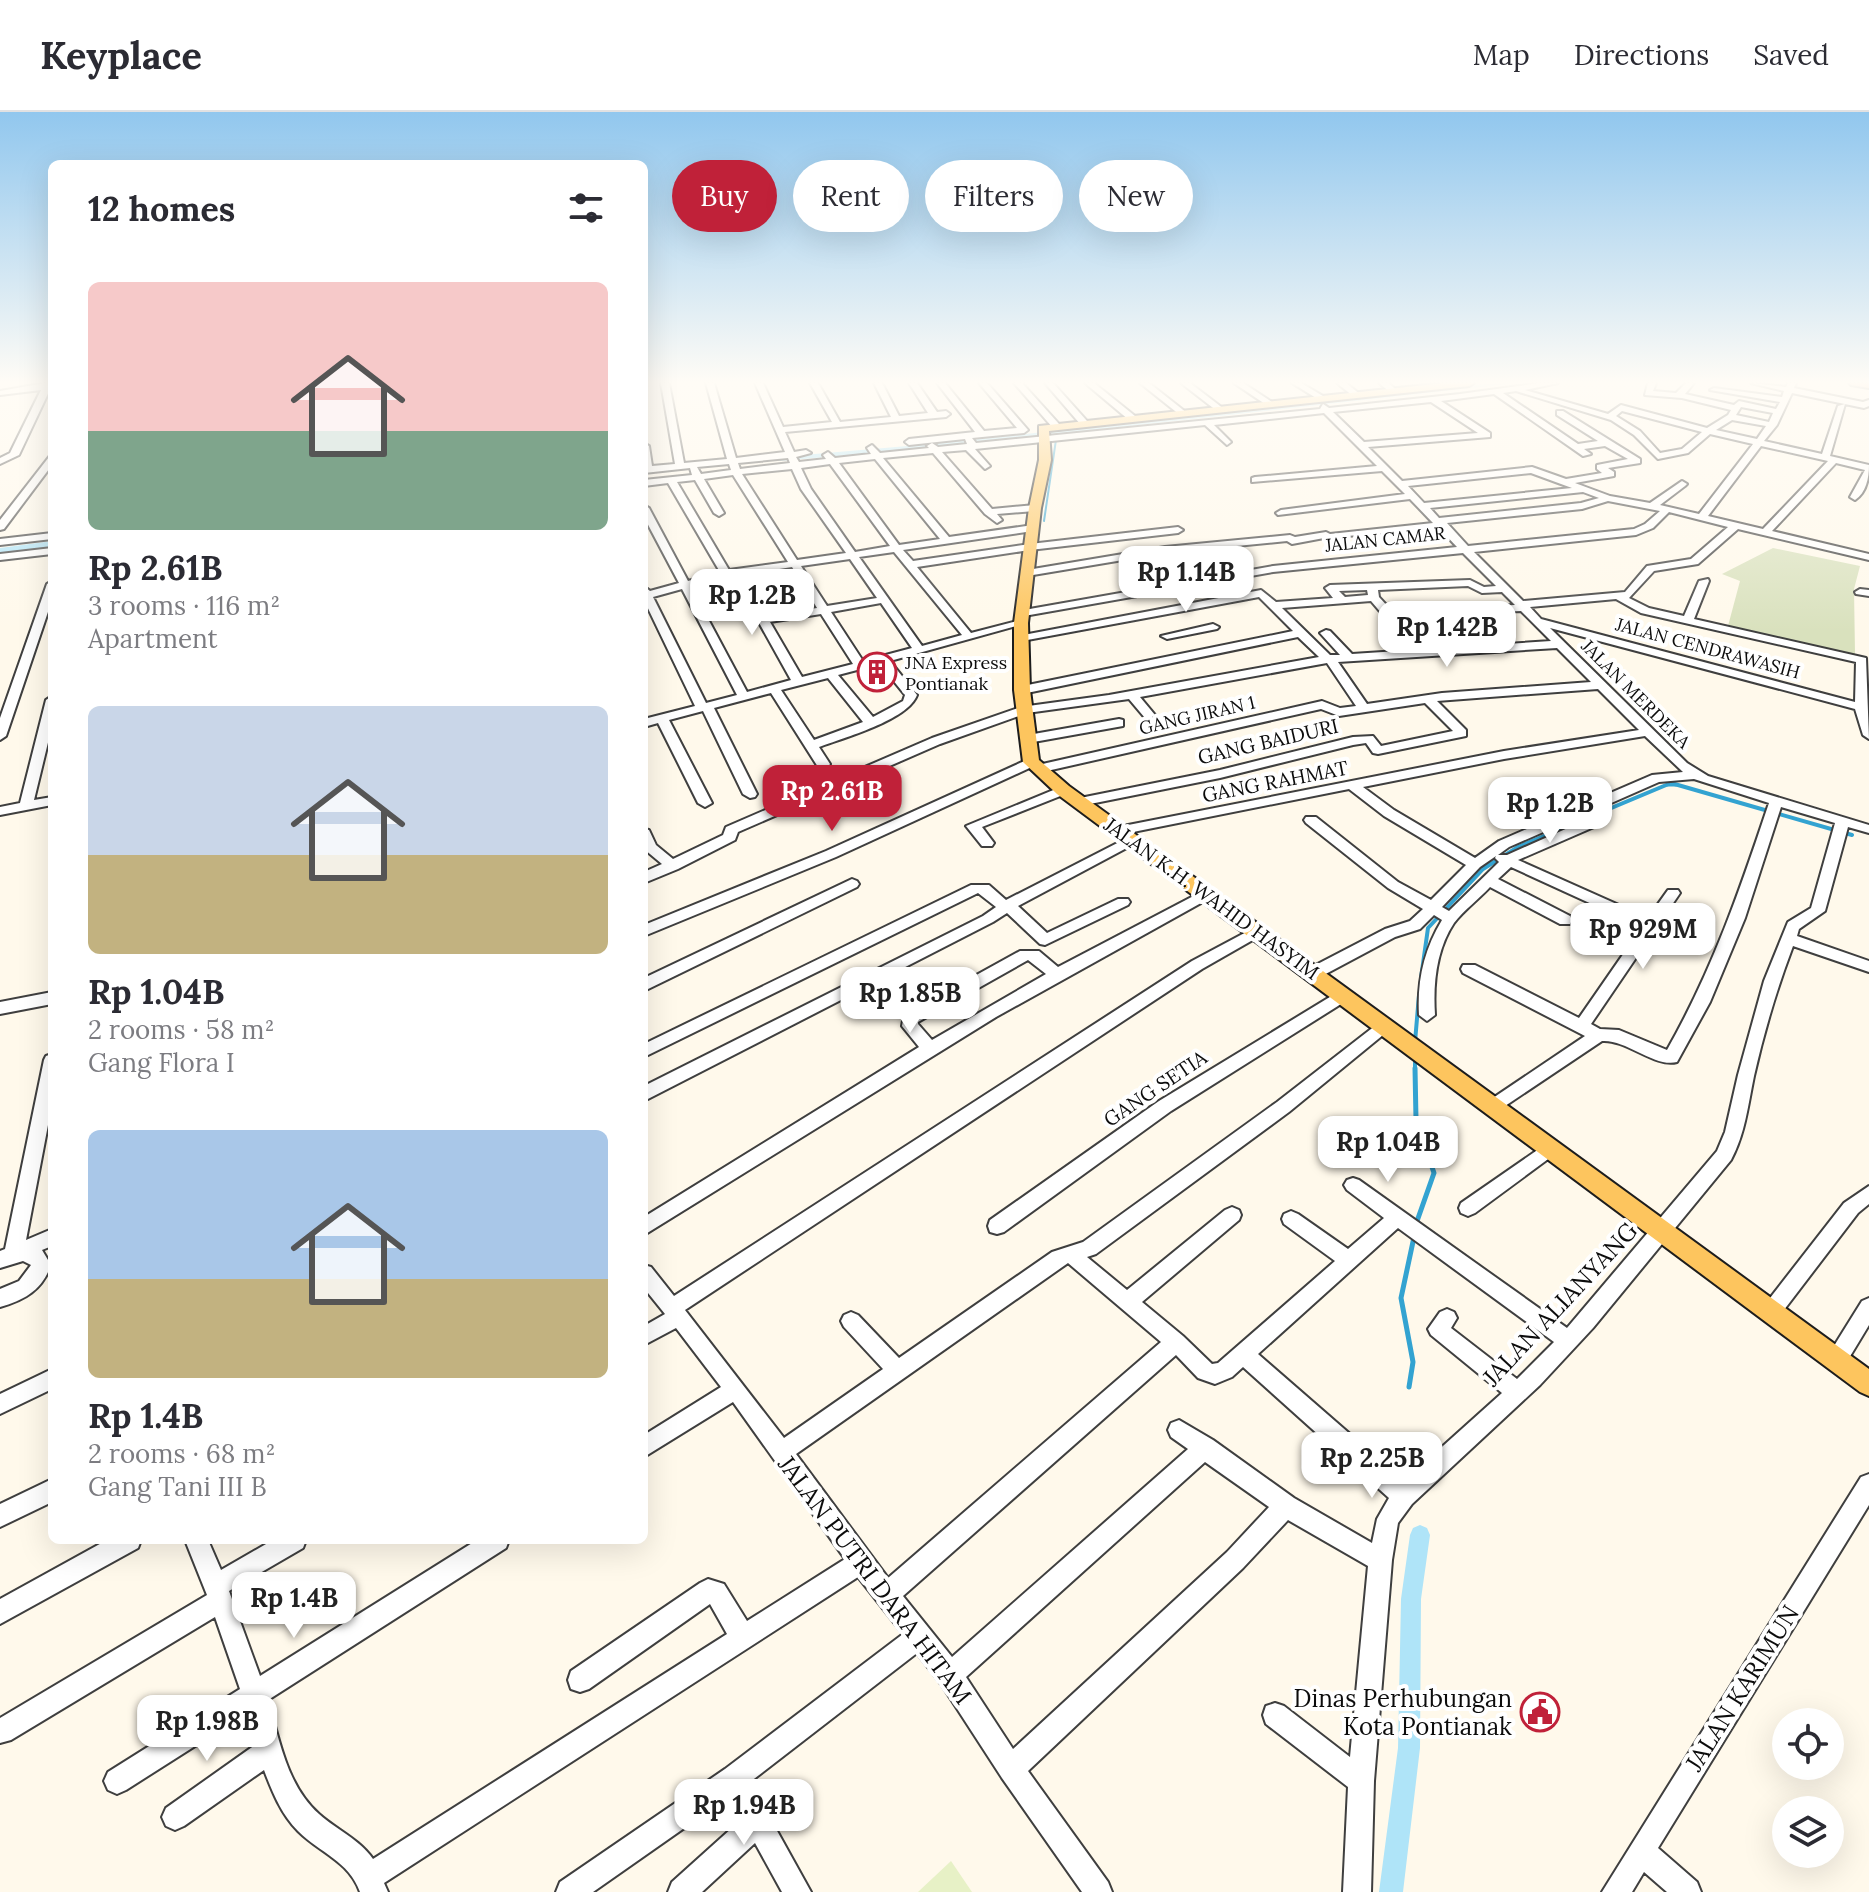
<!DOCTYPE html>
<html lang="en">
<head>
<meta charset="utf-8">
<style>
  body { margin:0; font-family:Lora,serif; background:#f2f2f3; color:#2b2b33; height:100vh; display:flex; flex-direction:column; font-size:30px; white-space:nowrap }
  * { box-sizing:border-box; margin:0 }
  p { font-size:26px; color:#7c7c81 }
  .icon { flex:none; width:44px; height:44px; fill:none; stroke:currentColor; stroke-width:2; stroke-linecap:round; stroke-linejoin:round }
  .map { position:relative; flex:1; overflow:hidden }
  .drawer { position:absolute; left:48px; top:48px; width:600px; height:1384px; display:flex; flex-direction:column; background:#fff; border-radius:12px; box-shadow:0 8px 32px #0002 }
  .drawer>* { flex:none }
  .top-card { position:absolute; left:672px; top:48px; width:760px; height:72px; display:flex; gap:16px }
  .tools { position:absolute; left:1772px; top:1596px; display:grid; gap:16px }
  .tools a { display:grid; place-items:center; width:72px; height:72px; border-radius:50%; background:#fff; box-shadow:0 8px 32px #0002; font-size:40px }
  .price { position:absolute; translate:-50% -68px; padding:0 18px; border-radius:16px; background:#fff; color:#222; font-size:26px; line-height:52px; filter:drop-shadow(0 2px 4px #0008) }
  .price::after { content:''; position:absolute; left:50%; top:48px; width:24px; height:18px; margin-left:-12px; background:inherit; clip-path:polygon(0 0,100% 0,50% 100%) }
  .price.on { background:#c02139; color:#fff }
  ul { padding:0; list-style:none }
  li { display:grid; align-content:center; gap:16px; height:424px; padding:0 40px }
  li span { display:grid; place-items:center; height:248px; border-radius:12px; color:#555 }
  li>.icon { margin-inline-start:auto }
  span .icon { width:144px; height:144px; fill:#fffc; stroke-width:1 }
  li b { font-size:34px }
  h2 { display:flex; justify-content:space-between; align-items:center; height:96px; padding:0 40px; font-size:34px }
  .chip { padding:0 28px; border-radius:36px; background:#fff; box-shadow:0 8px 32px #0002; font-size:28px; line-height:72px }
  .chip.on { background:#c02139; color:#fff }
  header { display:flex; align-items:center; gap:48px; box-sizing:border-box; height:112px; padding:0 40px; background:#fff; border-bottom:2px solid #e1e1e2 }
  header strong { font-size:38px }
  nav { display:flex; gap:44px; margin-inline-start:auto; font-size:28px }
  .map>svg:first-child { display:block }
  .cemetery { fill:#d9e1bd }
  .pitch { fill:#e7f1c6 }
  .lines { fill:none; stroke-linecap:round; stroke-linejoin:round }
  .stream-far3 { stroke:#33a3d1; stroke-width:2 }
  .stream-far2 { stroke:#33a3d1; stroke-width:3 }
  .stream-far1 { stroke:#33a3d1; stroke-width:4 }
  .stream { stroke:#33a3d1; stroke-width:5 }
  .canal { fill:#afe4f8; fill-rule:evenodd }
  .minor-casing { stroke:#3f3f3f; stroke-width:4 }
  .major-casing { stroke:#1d1d1d; stroke-width:4 }
  .highway-casing { stroke:#1d1d1d; stroke-width:4 }
  .minor { fill:#fff; fill-rule:evenodd }
  .major { fill:#fdc55e; fill-rule:evenodd }
  .highway { fill:#f98b50; fill-rule:evenodd }
  .labels { text-anchor:middle; dominant-baseline:central; stroke-width:8; stroke-linejoin:round; paint-order:stroke }
  .far-street-label { font-size:18px; fill:#0c0c0c; stroke:#fff }
  .far-poi-label { font-size:18px; fill:#0c0c0c; stroke:#fff; text-anchor:start }
  .street-label { font-size:20px; fill:#0c0c0c; stroke:#fff }
  .near-street-label { font-size:24px; fill:#0c0c0c; stroke:#fff }
  .near-poi-label { font-size:24px; fill:#0c0c0c; stroke:#fff; text-anchor:end }
</style>
</head>
<body>
<header>
<strong>Keyplace</strong>
<nav><a>Map</a><a>Directions</a><a>Saved</a></nav>
</header>
<div class="map">
<svg width="1869" height="1780" viewBox="0 0 1869 1780">
  <rect width="100%" height="100%" fill="#fff9eb"/>
  <!-- cemetery -->
  <path class="cemetery" d="M1773,436L1860,454L1854,477L1855,542L1728,514L1740,469L1722,462Z"/>
  <!-- pitch -->
  <path class="pitch" d="M951,1749L972,1780H918Z"/>
  <g class="lines">
    <!-- stream-far3 -->
    <path class="stream-far3" d="M1044,409L1057,321"/>
    <!-- stream-far2 -->
    <path class="stream-far2" d="M1667,673H1676"/>
    <!-- stream-far1 -->
    <path class="stream-far1" d="M1421,866L1428,816L1483,757L1518,735L1671,671L1852,723
      M1415,930L1419,883
      M1415,947V958"/>
    <!-- stream -->
    <path class="stream" d="M1415,956L1416,1008L1434,1061L1416,1112
      M1409,1275L1413,1250L1401,1186L1414,1125"/>
    <!-- canal -->
    <path class="canal" d="M1496,271H1516L942,335L780,349L776,347L780,345L942,331Z
      M52,429V435L0,442V436Z
      M1420,1413L1427,1416L1430,1423L1421,1487L1420,1636L1403,1780H1379L1398,1636L1401,1487L1410,1423L1413,1416Z"/>
    <defs>
      <path id="minor" d="M45,271H52V273L19,343L0,352V346L10,341L41,278L0,283V279Z
        M661,271H669L684,351L727,347L706,271H714L736,346L785,340L755,271H763L783,315L832,310L810,271H818L840,310L891,305L874,271H882L899,304L928,301L909,271H917L937,300L946,299L950,302L946,305L785,320L794,340L806,338L811,341L796,345L799,350L826,347L823,343L828,340L835,346L871,342L867,336L872,333L880,341L929,336L927,334L932,331L938,335L967,332L965,327L909,333L905,330L909,327L975,320L937,271H945L984,319L1017,316L979,271H987L1028,318L1024,321L972,326L976,331L1320,297L1323,292L1329,296L1460,282L1540,271H1558L1525,278L1608,302L1621,293L1707,316L1728,303L1731,298L1682,286L1645,283L1648,271H1656L1653,279L1676,281L1686,271H1694L1685,282L1734,293L1739,289L1776,297L1780,290L1710,278L1714,276L1782,285L1784,279L1751,271L1786,275L1788,271H1796L1794,276L1863,290L1869,288V294L1864,296L1792,281L1777,313L1764,329L1822,342L1838,294L1845,292L1830,344L1869,353C1869,366 1866,381 1855,388L1850,385L1865,358L1836,351L1772,419L1869,442V448L1738,417L1698,452L1654,459L1629,486L1649,496L1684,504L1699,469L1708,467L1709,469L1694,507L1866,546L1869,627L1863,623L1855,597L1550,516L1687,651L1708,664L1869,713V721L1848,715L1825,799L1799,817L1797,824L1869,849V860L1793,834C1777,876 1764,920 1754,964C1748,993 1745,1022 1731,1048L1593,1216L1540,1273L1412,1392L1398,1411L1392,1448L1374,1669L1371,1780H1343L1348,1675L1266,1612L1263,1603L1266,1594L1275,1591L1284,1594L1350,1645L1368,1454L1288,1408L1243,1456L1028,1659L1108,1770L1112,1780H1082L1002,1666L941,1572L917,1541L750,1670L811,1780H782L755,1731L702,1780H668L672,1770L742,1707L730,1684L593,1780H556L560,1770L725,1657L903,1522L858,1465L384,1771L388,1780H360C349,1749 320,1741 298,1719C281,1702 272,1679 264,1658L184,1714L175,1718L166,1714L162,1705L166,1696L255,1633L247,1601L126,1678L117,1682L108,1678L104,1669L108,1660L240,1577L215,1505L11,1628L0,1631V1606L207,1483L185,1428H208L221,1458L273,1428H306L303,1436L229,1479L260,1564L477,1428H509L506,1436L268,1588C279,1627 287,1674 319,1702C337,1718 359,1727 373,1747L727,1522L710,1492L589,1577L580,1580L571,1577L568,1568L571,1559L700,1471L708,1467L724,1472L747,1509L845,1447L733,1290L644,1345V1323L721,1275L676,1216L644,1233V1214L665,1202L644,1176V1153L651,1155L674,1184L1192,849L1252,817L1257,816L1265,821L1202,857L685,1198L784,1326L883,1257L844,1215L841,1209L844,1203L851,1200L858,1203L899,1246L1052,1140L1083,1130L1277,990L1380,910H1392L1394,914L1289,1000L1096,1142L1087,1145L1127,1178L1225,1098L1232,1095L1239,1098L1241,1103L1239,1108L1142,1190L1183,1224L1212,1252L1218,1251L1335,1149L1284,1112L1282,1107L1284,1102L1291,1099L1298,1102L1348,1137L1384,1106L1347,1078L1344,1073L1347,1068L1353,1066L1359,1068L1567,1216L1717,1039L1725,1020L1738,963L1764,869L1788,810L1811,796L1835,711L1781,695L1745,806L1710,890L1677,950C1655,956 1626,927 1602,929L1493,1002L1487,1000L1484,995L1487,990L1585,924L1463,861L1461,857L1463,853H1475L1579,906L1642,815L1511,755L1498,767L1570,804L1572,808L1570,812H1560L1490,775C1479,787 1464,798 1454,811C1436,838 1433,872 1435,903L1427,909L1419,903C1417,868 1424,838 1442,808L1434,803L1420,817L1395,825L1320,865H1308L1306,861L1308,857L1385,817L1410,809L1423,797L1388,776L1306,711L1304,708L1306,705H1316L1398,770L1431,788L1466,753L1384,704L1349,677L1118,723L1111,719L1118,715L1504,639L1639,618L1598,577L1437,589L1466,618V624L1378,642L1373,641L1366,631L1353,633L1220,666L1080,694L1073,690L1075,687L1220,658L1353,625L1373,624L1381,634L1453,619L1425,591L1339,604L1321,597L1038,661L1031,657L1038,653L1322,589L1340,596L1356,594L1327,551L1140,585L1155,603L1149,607L1145,606L1129,587L1027,601L940,632L738,720L735,728L678,757L644,771V760L662,752L644,737V717L649,718L656,733L673,747L723,723L726,715L932,626L1021,595L1109,583L1319,545L1298,525L1022,582L1018,581V575L1293,519L1259,485L1022,529L1018,528V524L1261,478L1276,490L1333,486L1325,476L1330,473L1470,468L1484,475L1496,474L1463,441L1273,460L1024,504L1018,501L1024,498L1273,454L1457,435L1439,416L1324,426L1292,432L1287,429L1165,441L1027,464L1022,461L1027,458L1165,435L1290,423L1295,425L1326,420L1330,422L1433,411L1410,387L1278,403L1276,401L1281,398L1405,382L1382,359L1252,370V366L1255,365L1377,354L1324,301L1214,313L1231,330L1227,333L1205,313L975,337L990,354L985,357L966,338L942,340L992,397L1035,393L1040,396L1035,399L997,402L1002,408L997,411L985,402L933,341L883,346L949,425L1033,413L1038,416L1033,419L903,438L913,449L1030,432L1178,415L1183,418L1178,421L1030,438L917,455L971,521L1021,508L1027,511L890,549L917,583C908,608 843,626 819,635L830,652L828,655H818L771,581L714,596L757,682L755,685L750,686L743,682L703,599L669,608L712,691L705,695L698,691L658,611L644,615V607L695,594L644,488V474L650,479L679,471L644,405V393L649,396L688,469L720,460L668,371L644,374V368L692,363L690,356L644,361V331L649,334L652,354L675,352ZM1516,279L1611,308L1634,323L1658,347L1688,341L1710,322L1753,332L1699,402L1660,393L1685,374L1687,372L1682,369L1650,391L1610,384L1575,371L1614,364V360L1608,356L1640,351V347L1563,299H1557V303L1598,329L1578,332L1503,281ZM1494,282L1583,344L1591,342L1584,337L1605,334L1628,347L1597,353V357L1602,361L1566,367L1532,355L1402,369L1368,335L1490,325V321L1441,289ZM1431,290L1478,321L1364,330L1333,300ZM1741,295L1773,301L1769,310L1736,303ZM1622,299L1702,320L1682,337L1660,341L1640,319L1616,304ZM1732,308L1766,314L1757,327L1716,318ZM1761,334L1828,349L1763,417L1708,404ZM788,346L790,351L740,357L738,351ZM875,347L940,427L899,433L839,351ZM729,352L731,358L701,362L697,355ZM830,352L890,434L855,440L811,377L801,356ZM792,357L801,377L846,441L797,448L742,362ZM1531,361L1572,376L1424,391L1408,374ZM733,363L788,450L729,458L677,370L695,368L714,401L719,404L724,401L704,367ZM1583,380L1599,386L1581,391L1439,406L1430,396ZM1608,389L1660,399L1645,412L1634,417L1468,434L1447,411L1582,397ZM1669,400L1728,415L1691,447L1647,454L1625,480L1523,489L1474,440L1636,423L1653,416ZM894,440L962,523L922,534L859,445ZM850,447L877,486L827,494L801,454ZM792,455L817,496L766,504L742,463ZM733,464L791,568L747,580L691,475ZM1468,474L1482,481L1502,480L1515,493L1392,499L1379,485L1378,478ZM682,477L737,583L706,591L653,485ZM1367,478L1368,483L1345,485L1339,479ZM1616,487L1641,501L1856,550L1855,590L1541,507L1530,495ZM1371,489L1383,503L1392,505L1521,499L1551,529L1352,542L1330,519L1326,518L1320,521L1340,543H1330L1282,496ZM881,491L912,536L863,549L831,500ZM821,502L853,552L802,565L770,510ZM1557,536L1591,570L1442,581L1367,592L1338,550ZM880,552L905,583L903,589L873,605L838,563ZM828,566L863,610L814,628L781,578ZM1645,624L1683,660L1652,663L1499,729L1475,746L1394,698L1363,675L1504,647ZM1694,667L1769,691C1740,778 1713,857 1667,938L1619,918L1600,917L1591,912L1678,784L1680,781L1678,778H1668L1648,806L1518,748L1594,715L1596,712L1584,703L1659,670ZM1573,707L1579,711L1507,743H1498L1509,735ZM1496,744L1495,746L1499,750L1449,799L1442,795L1480,755ZM1398,1116L1554,1230L1517,1267L1451,1216L1457,1206L1454,1200L1447,1197L1440,1200L1428,1217L1431,1223L1502,1281L1404,1369L1258,1242ZM1068,1151L1161,1230L888,1466L796,1342ZM1176,1243L1198,1266L1215,1272L1232,1265L1243,1255L1389,1386L1377,1407L1372,1431L1294,1386L1213,1328L1179,1308L1171,1311L1168,1318L1171,1325L1188,1337L952,1545L903,1484ZM1205,1350L1269,1395L1227,1440L1013,1637L966,1565Z
        M1014,271H1022L1059,312V316H1053Z
        M1045,271H1053L1087,309V313H1081Z
        M1085,271H1094L1135,304V308H1129Z
        M1140,271H1149L1187,301L1180,303Z
        M1181,271H1190L1224,297L1217,299Z
        M1234,271H1243L1275,292L1268,294Z
        M1292,271H1301L1328,287L1321,289Z
        M1337,271H1346L1361,283L1354,285Z
        M1379,271H1388L1398,279L1391,281Z
        M52,344V353L4,417L0,418V408L49,345Z
        M52,421V427L0,433V427Z
        M52,436V442L0,448V442Z
        M52,469V488L6,624L0,628V606L47,472Z
        M1860,477L1869,478V484L1856,482L1855,480Z
        M1213,512L1219,515L1217,517L1167,527L1161,524Z
        M52,584V614L34,688L52,685V693L0,703V695L20,691L46,588Z
        M1119,607L1123,608V614L1028,631L1022,627L1028,623Z
        M1031,646L1037,650L1036,653L836,745L644,824V813L826,739Z
        M1063,674L1070,678L1068,681L982,715L994,731L992,734H982L966,714Z
        M1131,724L1138,728L1136,731L1018,794L1047,821L1118,787H1128L1130,790L1128,793L1045,833L1040,832L1007,801L993,810L644,989V974L983,804L996,795L978,781L644,945V932L971,773H989L1006,788Z
        M852,767L857,769L859,772L857,775L644,879V866Z
        M1205,778L1212,783L1210,786L996,905L644,1123V1105L919,935L902,914L904,903L1020,839H1039L1058,855ZM1028,848L1046,862L932,928L918,912V910Z
        M1343,877L1351,883L1349,887L1171,999L1004,1120L997,1122L990,1120L988,1114L990,1108L1159,989Z
        M52,880V892L0,902V890Z
        M52,942V992L26,1128L52,1117V1134L42,1138L51,1153C42,1178 25,1188 0,1195V1177L19,1169L31,1153L23,1149L0,1156V1139L5,1137L44,948L46,944Z
        M1549,1030L1555,1032L1558,1037L1555,1042L1475,1101L1468,1104L1461,1101L1459,1096L1461,1091Z
        M1869,1074V1092L1858,1101L1777,1207L1770,1210L1763,1207L1760,1201L1763,1195L1844,1091Z
        M1869,1186V1213L1843,1256L1836,1258L1829,1256L1826,1249L1829,1242L1862,1189Z
        M52,1257V1277L0,1302V1282Z
        M1869,1362V1393L1658,1736L1697,1770L1701,1780H1667L1644,1760L1632,1780H1602L1861,1365Z
        M52,1367V1390L0,1415V1392Z
        M107,1428H141L138,1436L0,1512V1487Z"/>
      <path id="major" d="M1444,271H1474L1469,274L1049,319L1051,348L1041,396L1028,511L1030,578L1039,648L1069,674L1869,1257V1284L1860,1280L1057,682L1023,650L1014,578V511L1029,396L1039,348V314Z"/>
      <path id="highway" d="M1849,271H1869V276L1851,273Z"/>
    </defs>
    <!-- minor casing -->
    <use href="#minor" class="minor-casing"/>
    <!-- major casing -->
    <use href="#major" class="major-casing"/>
    <!-- highway casing -->
    <use href="#highway" class="highway-casing"/>
    <!-- minor -->
    <use href="#minor" class="minor"/>
    <!-- major -->
    <use href="#major" class="major"/>
    <!-- highway -->
    <use href="#highway" class="highway"/>
  </g>
  <!-- sky -->
  <linearGradient id="sky" x2="0" y2="1"><stop stop-color="#91c7ee"/><stop offset="0.52" stop-color="#fffcf6"/><stop offset="1" stop-color="#fffcf6" stop-opacity="0"/></linearGradient>
  <rect width="1869" height="520" fill="url(#sky)"/>
  <!-- icons -->
  <defs>
    <symbol id="building-ring" viewBox="-11 -11 22 22"><circle r="9.5" fill="#fff" stroke="#c02139" stroke-width="1.5"/><path d="M-4-6H4V6H1V3H-1V6H-4ZM-2.5-4.3h1.7v1.8h-1.7ZM.8-4.3h1.7v1.8H.8ZM-2.5-1h1.7V.8h-1.7ZM.8-1h1.7V.8H.8Z" fill="#c02139"/></symbol>
    <symbol id="civic-ring" viewBox="-11 -11 22 22"><circle r="9.5" fill="#fff" stroke="#c02139" stroke-width="1.5"/><path d="M-.6-6.5H3V-4.5H.6V-3L4-1V1h2V6H-6V1h2V-1L-.6-3ZM-1.2 2.5V6h2.4V2.5Z" fill="#c02139"/></symbol>
  </defs>
  <g fill-rule="evenodd">
    <use href="#building-ring" x="855" y="538" width="44" height="44"/>
    <use href="#civic-ring" x="1518" y="1578" width="44" height="44"/>
  </g>
  <g class="labels">
    <!-- far-street labels -->
    <g class="far-street-label">
      <text transform="translate(1385 427) rotate(-6)">JALAN CAMAR</text>
      <text transform="translate(1708 536) rotate(15)">JALAN CENDRAWASIH</text>
      <text transform="translate(1636 582) rotate(45)">JALAN MERDEKA</text>
      <text transform="translate(1197 603) rotate(-13)">GANG JIRAN 1</text>
    </g>
    <!-- far-poi labels -->
    <g class="far-poi-label">
      <text x="905" y="550">JNA Express<tspan x="905" dy="21">Pontianak</tspan></text>
    </g>
    <!-- street labels -->
    <g class="street-label">
      <text transform="translate(1268 629) rotate(-13)">GANG BAIDURI</text>
      <text transform="translate(1275 669) rotate(-11)">GANG RAHMAT</text>
      <text transform="translate(1212 786) rotate(36)">JALAN K.H. WAHID HASYIM</text>
      <text transform="translate(1155 976) rotate(-34)">GANG SETIA</text>
    </g>
    <!-- near-street labels -->
    <g class="near-street-label">
      <text transform="translate(1560 1192) rotate(-47)">JALAN ALIANYANG</text>
      <text transform="translate(875 1468) rotate(53)">JALAN PUTRI DARA HITAM</text>
      <text transform="translate(1742 1576) rotate(-58)">JALAN KARIMUN</text>
    </g>
    <!-- near-poi labels -->
    <g class="near-poi-label">
      <text x="1512" y="1586">Dinas Perhubungan<tspan x="1512" dy="28">Kota Pontianak</tspan></text>
    </g>
  </g>
</svg>
<div class="tools">
<a><svg class="icon" aria-label="locate" viewBox="0 0 24 24"><circle cx="12" cy="12" r="6"/><path d="M12 2v4M12 18v4M2 12h4M18 12h4"/></svg></a>
<a><svg class="icon" aria-label="layers" viewBox="0 0 24 24"><path d="M12 4l9 5-9 5-9-5zM3 14l9 5 9-5"/></svg></a>
</div>
<b class="price" style="left:1186px;top:502px">Rp 1.14B</b>
<b class="price" style="left:752px;top:525px">Rp 1.2B</b>
<b class="price" style="left:1447px;top:557px">Rp 1.42B</b>
<b class="price on" style="left:832px;top:721px">Rp 2.61B</b>
<b class="price" style="left:1550px;top:733px">Rp 1.2B</b>
<b class="price" style="left:1643px;top:859px">Rp 929M</b>
<b class="price" style="left:910px;top:923px">Rp 1.85B</b>
<b class="price" style="left:1388px;top:1072px">Rp 1.04B</b>
<b class="price" style="left:1372px;top:1388px">Rp 2.25B</b>
<b class="price" style="left:294px;top:1528px">Rp 1.4B</b>
<b class="price" style="left:207px;top:1651px">Rp 1.98B</b>
<b class="price" style="left:744px;top:1735px">Rp 1.94B</b>
<div class="top-card">
<a class="chip on">Buy</a>
<a class="chip">Rent</a>
<a class="chip">Filters</a>
<a class="chip">New</a>
</div>
<section class="drawer">
<h2>12 homes<svg class="icon" aria-label="filters" viewBox="0 0 24 24"><path d="M4 7h16M4 17h16"/><circle cx="9" cy="7" r="2"/><circle cx="15" cy="17" r="2"/></svg></h2>
<ul>
<li><span style="background:linear-gradient(#f6c9c9 60%,#7fa58c 0)"><svg class="icon" aria-label="home" viewBox="0 0 24 24"><path d="M3 11l9-7 9 7M6 9v11h12V9"/></svg></span><div><b>Rp 2.61B</b><p>3 rooms · 116 m²</p><p>Apartment</p></div></li>
<li><span style="background:linear-gradient(#c9d6e8 60%,#c2b280 0)"><svg class="icon" aria-label="home" viewBox="0 0 24 24"><path d="M3 11l9-7 9 7M6 9v11h12V9"/></svg></span><div><b>Rp 1.04B</b><p>2 rooms · 58 m²</p><p>Gang Flora I</p></div></li>
<li><span style="background:linear-gradient(#a9c7e8 60%,#c2b280 0)"><svg class="icon" aria-label="home" viewBox="0 0 24 24"><path d="M3 11l9-7 9 7M6 9v11h12V9"/></svg></span><div><b>Rp 1.4B</b><p>2 rooms · 68 m²</p><p>Gang Tani III B</p></div></li>
</ul>
</section>
</div>
</body>
</html>
